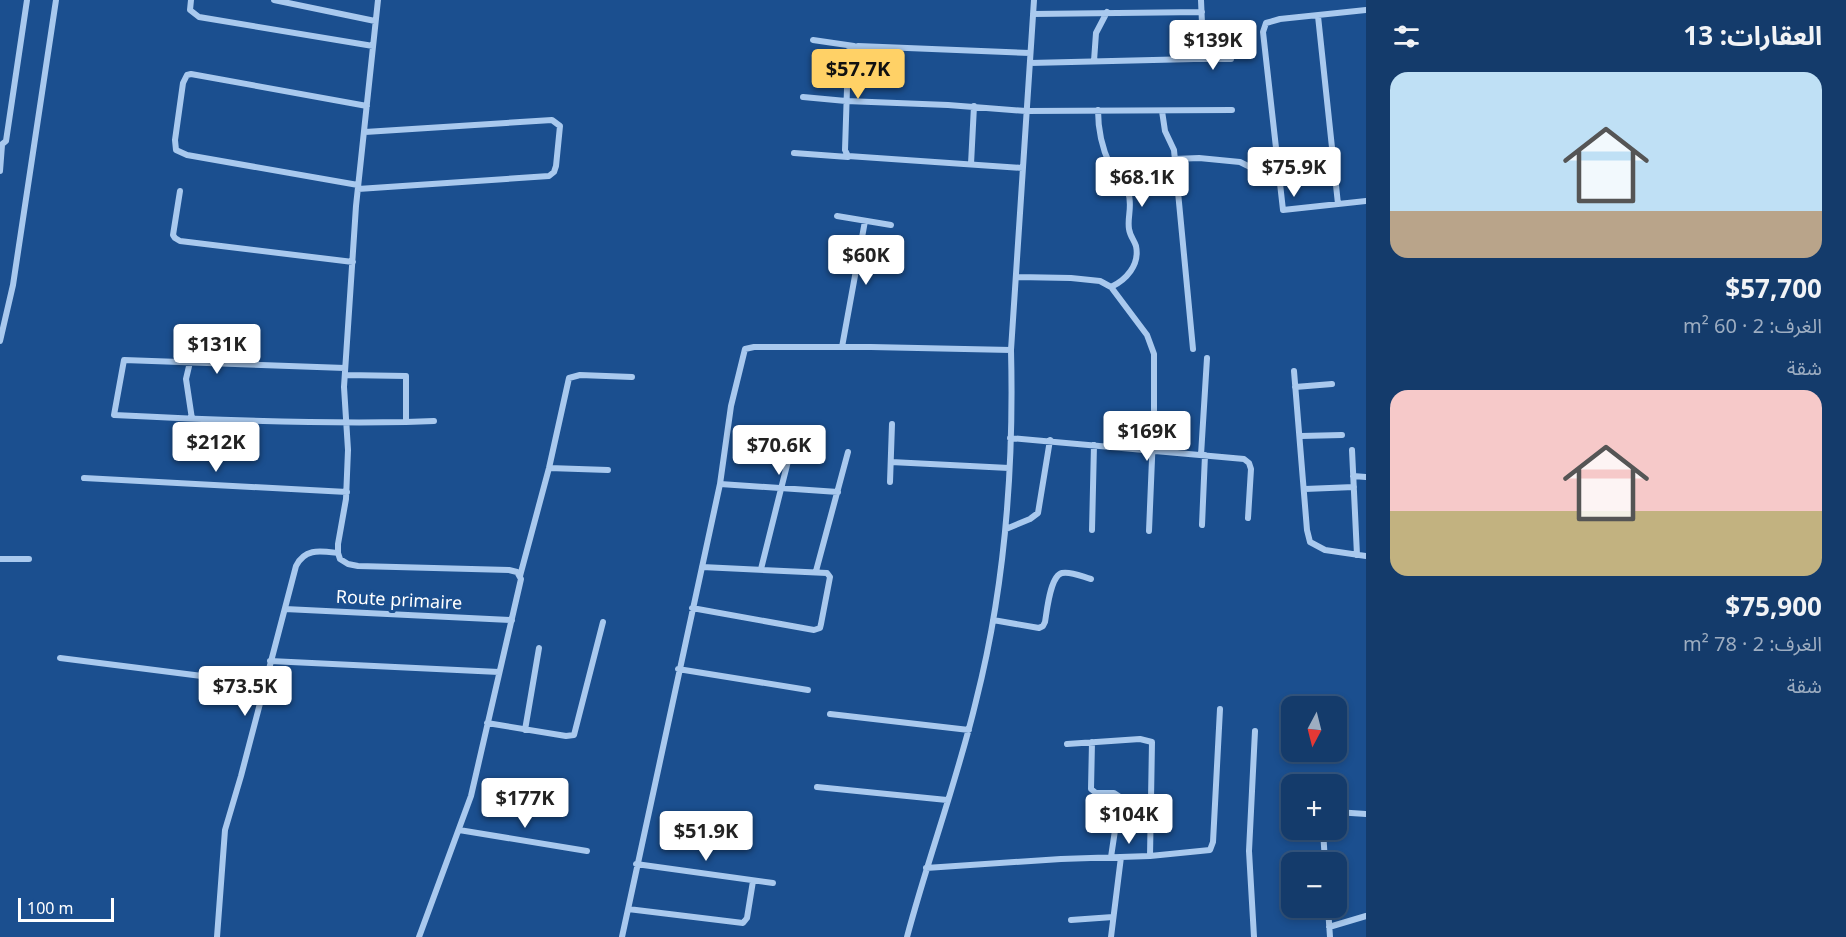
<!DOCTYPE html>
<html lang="ar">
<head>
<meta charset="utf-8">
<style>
  body { margin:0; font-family:"Noto Sans","Noto Sans Arabic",sans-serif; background:#1d4271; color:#f1f3f6; direction:rtl; height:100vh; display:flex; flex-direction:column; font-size:22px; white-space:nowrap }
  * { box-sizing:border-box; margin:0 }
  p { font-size:20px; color:#9dadc1 }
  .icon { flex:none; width:33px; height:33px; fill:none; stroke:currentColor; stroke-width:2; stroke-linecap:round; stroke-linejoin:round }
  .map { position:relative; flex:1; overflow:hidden; direction:ltr }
  .panel { display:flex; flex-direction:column; background:#143b6b; width:480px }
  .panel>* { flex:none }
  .needle { width:39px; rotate:187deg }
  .fabs { position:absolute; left:1281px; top:696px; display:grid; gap:12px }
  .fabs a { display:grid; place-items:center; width:66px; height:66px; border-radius:12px; background:#143b6b; box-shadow:0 3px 9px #0003,0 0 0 2px #33557e; font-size:30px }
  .scale { position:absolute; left:18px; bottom:15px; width:96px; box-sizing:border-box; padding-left:6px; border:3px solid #fff; border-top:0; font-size:16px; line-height:21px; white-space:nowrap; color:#fff; -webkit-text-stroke:4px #1b4f8f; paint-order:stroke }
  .price { position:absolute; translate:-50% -51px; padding:0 14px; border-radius:6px; background:#fff; color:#222; font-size:20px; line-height:39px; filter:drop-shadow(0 2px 3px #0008) }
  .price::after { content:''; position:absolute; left:50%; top:36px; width:18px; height:14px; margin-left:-9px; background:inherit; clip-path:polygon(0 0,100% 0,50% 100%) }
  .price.selected { background:#ffd166; color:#111 }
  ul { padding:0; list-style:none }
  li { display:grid; align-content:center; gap:12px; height:318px; padding:0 24px }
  li span { display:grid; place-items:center; height:186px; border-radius:18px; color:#555 }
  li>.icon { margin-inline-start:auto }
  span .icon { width:108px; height:108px; fill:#fffc; stroke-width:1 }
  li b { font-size:26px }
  h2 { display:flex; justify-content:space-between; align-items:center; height:72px; padding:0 24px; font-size:26px }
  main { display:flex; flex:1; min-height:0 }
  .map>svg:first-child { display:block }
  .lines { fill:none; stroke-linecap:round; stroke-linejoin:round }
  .street { stroke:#a9c9ee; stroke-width:6 }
  .labels { text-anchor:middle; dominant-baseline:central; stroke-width:6; stroke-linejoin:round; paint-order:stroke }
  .street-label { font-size:18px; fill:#fff; stroke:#1b4f8f }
</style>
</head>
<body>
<main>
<section class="panel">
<h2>العقارات: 13<svg class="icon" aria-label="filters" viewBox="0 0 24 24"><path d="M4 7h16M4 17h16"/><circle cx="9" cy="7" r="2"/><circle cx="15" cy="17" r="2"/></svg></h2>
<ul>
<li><span style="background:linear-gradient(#bfe0f5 75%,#b9a48a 0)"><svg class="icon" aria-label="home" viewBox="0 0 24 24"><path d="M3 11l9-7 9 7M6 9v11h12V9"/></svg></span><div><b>$57,700</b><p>الغرف: 2 · 60 m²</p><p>شقة</p></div></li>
<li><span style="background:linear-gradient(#f6c9c9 65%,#c2b280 0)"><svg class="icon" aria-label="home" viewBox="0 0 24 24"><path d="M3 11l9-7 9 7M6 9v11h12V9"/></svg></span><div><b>$75,900</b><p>الغرف: 2 · 78 m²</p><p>شقة</p></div></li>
</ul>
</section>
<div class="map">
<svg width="1366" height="937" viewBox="0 0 1366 937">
  <rect width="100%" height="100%" fill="#1b4f8f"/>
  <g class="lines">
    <!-- street -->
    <path class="street" d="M191,0L190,10L199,17L373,46
      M274,0L375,21
      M378,0L356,206L344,387L348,450L346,499L338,544V553L340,559L348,564L358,566L509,570L517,572L521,579L471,796L419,937
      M1366,10L1280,19L1266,23L1263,32L1283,210L1366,201
      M1033,14L1202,12
      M1318,16L1338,204
      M813,40L854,46
      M1195,59H1231
      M1094,61L1096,33L1107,12
      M1030,63L1194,59L1200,56L1203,47L1201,0
      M803,97L846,101L948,105L1026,111L1232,110
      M1098,110C1098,129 1102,148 1110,165C1115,175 1124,182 1128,192C1133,205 1127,217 1129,229C1130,236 1134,240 1136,246C1140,265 1126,280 1111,287
      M1162,111L1165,131L1174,150L1193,349
      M0,146L6,141L27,0
      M794,153L848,157
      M1175,159L1199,158L1240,162L1280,182
      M971,164L974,106
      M1023,168L848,156L845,150L848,58L849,50L858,46L1030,53
      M0,171L2,145
      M358,185L187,155L176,150L175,140L183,83L187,75L191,74L367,106
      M358,189L549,176L554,172L556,166L560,126L552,120L365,132
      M180,191L173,235L175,238L180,241L353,262
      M837,216L891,225
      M1017,277L1071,278L1100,281L1111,287L1147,335L1154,354V411L1149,531
      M0,341L13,285L56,0
      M842,347L865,221
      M190,362L186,379L192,419
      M345,368L124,360L114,415C211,420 308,424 406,422V376L345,375
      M1294,371L1307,530L1310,542L1325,550L1366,556
      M1295,387L1332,384
      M406,422L434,421
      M1301,436L1342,435
      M1010,438L1244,459L1249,463L1251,469L1248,518
      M1352,450L1357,555
      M1201,455L1207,358
      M891,462L1009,468
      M549,468L608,470
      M1353,476L1366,477
      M84,478L347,492
      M890,482L892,424
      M720,484L838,492
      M1305,489L1354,487
      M1202,525L1205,455
      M1006,529L1030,519L1038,513L1050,440
      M1092,530L1094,445
      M0,559H29
      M761,569L789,457
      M816,571L848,452
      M520,576L549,468L569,378L580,375L632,377
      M692,608L814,630L820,628L821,624L830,577L827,573L702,567
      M285,609L512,620
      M993,620L1039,628L1043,626L1045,622C1047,611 1050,576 1062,573C1071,571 1083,577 1091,579
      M60,658L265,684
      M270,661L499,672
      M678,669L808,690
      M830,714L969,730
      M487,723L566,736L574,735L603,622
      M525,730L539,648
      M1092,742L1091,789L1096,793H1114L1120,797L1111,857
      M1067,744L1140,739L1152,742L1150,856
      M817,787L947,800
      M1336,812L1366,814
      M459,830L587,851
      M1323,830L1325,862
      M636,864L773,883
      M926,868L1061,859L1150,856L1210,850L1213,842L1220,709
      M1328,908L1330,937
      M628,909L743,923L747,918L753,881
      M1071,920L1113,917
      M1329,927L1366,916
      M217,937L225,830L241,776L296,566C305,548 320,551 338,553
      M622,937L720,484L731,406L745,349L754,347H871L1011,350
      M907,937C928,858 957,781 976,701C1005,587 1014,468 1011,350L1034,0
      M1111,937L1121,857
      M1254,937L1249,851L1255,731"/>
  </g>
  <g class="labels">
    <!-- street labels -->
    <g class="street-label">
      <text transform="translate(399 599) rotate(3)">Route primaire</text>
    </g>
  </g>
</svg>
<div class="fabs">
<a><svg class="needle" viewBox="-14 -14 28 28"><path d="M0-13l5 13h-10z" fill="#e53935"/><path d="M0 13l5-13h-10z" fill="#9dadc1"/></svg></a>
<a>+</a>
<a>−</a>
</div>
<div class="scale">100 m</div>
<b class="price" style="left:1213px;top:71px">$139K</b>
<b class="price selected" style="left:858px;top:100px">$57.7K</b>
<b class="price" style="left:1294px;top:198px">$75.9K</b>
<b class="price" style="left:1142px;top:208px">$68.1K</b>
<b class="price" style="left:866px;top:286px">$60K</b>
<b class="price" style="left:217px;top:375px">$131K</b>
<b class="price" style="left:1147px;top:462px">$169K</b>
<b class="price" style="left:216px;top:473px">$212K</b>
<b class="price" style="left:779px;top:476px">$70.6K</b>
<b class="price" style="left:245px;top:717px">$73.5K</b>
<b class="price" style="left:525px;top:829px">$177K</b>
<b class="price" style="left:1129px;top:845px">$104K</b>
<b class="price" style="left:706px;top:862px">$51.9K</b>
</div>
</main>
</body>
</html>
